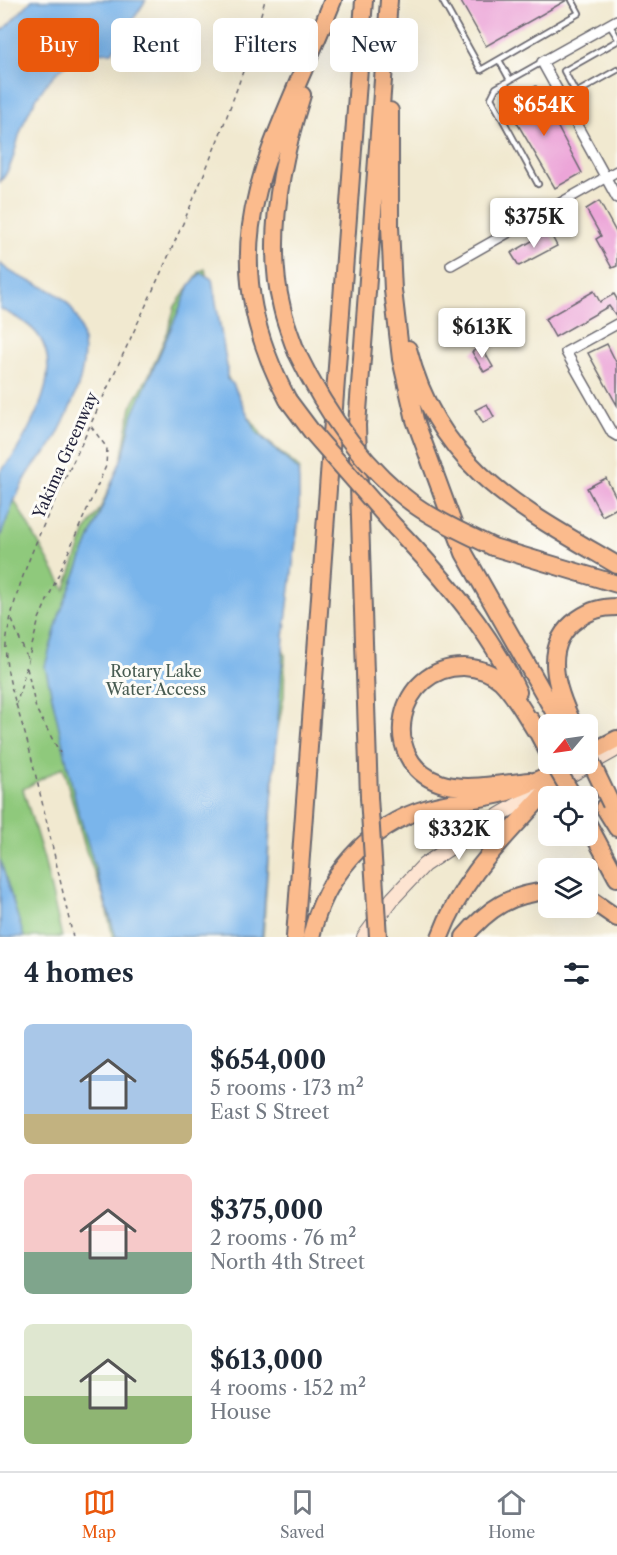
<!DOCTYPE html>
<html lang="en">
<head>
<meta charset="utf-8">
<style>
  body { margin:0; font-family:"Libre Caslon Text",serif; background:#f6f6f7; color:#1f2937; height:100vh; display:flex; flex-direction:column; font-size:22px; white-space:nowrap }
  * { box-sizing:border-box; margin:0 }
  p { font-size:20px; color:#747a83 }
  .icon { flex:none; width:33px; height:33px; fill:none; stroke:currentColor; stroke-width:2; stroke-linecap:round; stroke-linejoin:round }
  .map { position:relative; height:937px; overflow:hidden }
  .sheet { display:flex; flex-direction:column; background:#fff; flex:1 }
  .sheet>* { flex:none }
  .top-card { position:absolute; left:18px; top:18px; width:582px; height:54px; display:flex; gap:12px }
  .needle { width:39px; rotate:241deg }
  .fabs { position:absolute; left:538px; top:714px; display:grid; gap:12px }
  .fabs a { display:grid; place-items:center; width:60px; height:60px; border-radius:9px; background:#fff; box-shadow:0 6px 24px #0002; font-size:30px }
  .price { position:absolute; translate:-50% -51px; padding:0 14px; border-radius:6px; background:#fff; color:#222; font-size:20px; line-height:39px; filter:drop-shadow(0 2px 3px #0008) }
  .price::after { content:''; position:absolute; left:50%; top:36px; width:18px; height:14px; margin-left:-9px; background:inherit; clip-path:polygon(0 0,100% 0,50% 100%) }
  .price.on { background:#ea580c; color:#fff }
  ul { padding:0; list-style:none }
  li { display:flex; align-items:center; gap:18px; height:150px; padding:0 24px }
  li span { display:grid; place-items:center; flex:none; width:168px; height:120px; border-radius:9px; color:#555 }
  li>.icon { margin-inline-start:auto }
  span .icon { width:72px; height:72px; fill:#fffc; stroke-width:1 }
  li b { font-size:26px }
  h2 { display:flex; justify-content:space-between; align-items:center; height:72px; padding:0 24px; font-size:26px }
  .chip { padding:0 21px; border-radius:9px; background:#fff; box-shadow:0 6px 24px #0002; font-size:21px; line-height:54px }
  .chip.on { background:#ea580c; color:#fff }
  .menu { display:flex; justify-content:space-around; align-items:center; height:84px; border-top:2px solid #e0e1e3; background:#fff; font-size:16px; color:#747a83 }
  .menu a { display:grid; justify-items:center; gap:3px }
  .menu .on { color:#ea580c }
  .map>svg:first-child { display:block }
  .green { fill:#8fc97c; stroke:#58765c; stroke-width:1.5 }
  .water { fill:#7ab5eb; stroke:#4e6c93; stroke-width:1.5 }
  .building { fill:#eca5d8 }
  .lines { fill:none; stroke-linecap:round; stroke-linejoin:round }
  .lane-casing { stroke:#6a686f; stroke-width:8 }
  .street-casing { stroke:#6a686f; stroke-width:12 }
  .secondary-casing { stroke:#6a686f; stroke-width:16 }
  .highway-casing { stroke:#6a686f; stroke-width:20 }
  .path { stroke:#6a686f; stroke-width:1.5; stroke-dasharray:4.5 4.5; stroke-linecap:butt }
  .lane { stroke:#fff; stroke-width:4.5 }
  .street { stroke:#fff; stroke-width:9 }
  .secondary { stroke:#fde4d1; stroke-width:14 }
  .highway { stroke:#fbbb8d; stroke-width:16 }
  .highway-bridge-casing { stroke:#6a686f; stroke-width:20; stroke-linecap:butt }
  .highway-bridge { stroke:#fbbb8d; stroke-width:16 }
  .labels { text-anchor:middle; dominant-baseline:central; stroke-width:6; stroke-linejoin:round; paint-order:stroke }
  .street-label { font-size:16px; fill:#22223b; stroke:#fdfcf7 }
  .park-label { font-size:16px; fill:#485c52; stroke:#fdfcf7 }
</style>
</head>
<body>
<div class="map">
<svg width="617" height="937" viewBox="0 0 617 937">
  <rect width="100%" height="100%" fill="#fdfcf7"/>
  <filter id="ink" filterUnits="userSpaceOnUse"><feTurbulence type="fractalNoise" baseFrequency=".0167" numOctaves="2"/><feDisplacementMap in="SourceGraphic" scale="12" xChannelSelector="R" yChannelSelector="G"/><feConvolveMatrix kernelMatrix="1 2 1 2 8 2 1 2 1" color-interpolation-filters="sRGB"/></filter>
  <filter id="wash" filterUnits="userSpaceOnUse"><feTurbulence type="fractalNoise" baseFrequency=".008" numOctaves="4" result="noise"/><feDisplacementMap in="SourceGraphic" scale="24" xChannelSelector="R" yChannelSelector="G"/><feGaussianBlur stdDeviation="1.35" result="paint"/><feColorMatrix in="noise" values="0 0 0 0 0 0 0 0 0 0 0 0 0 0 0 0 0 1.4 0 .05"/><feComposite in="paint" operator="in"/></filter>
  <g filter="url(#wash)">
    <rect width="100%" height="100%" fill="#f1e9d0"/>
    <!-- green -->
    <path class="green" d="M205,269L226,374L245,411L264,438L299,468L282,646L285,655L284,696L276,740L263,937H113L103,895L86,851L63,767L23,789L44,859L62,937H22L0,860V475L65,590L86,530L100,509L121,462L131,407L149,375L168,331L175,306L200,271Z"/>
    <!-- water -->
    <path class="water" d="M32,0H146L112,52C105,53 96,52 89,54C54,62 29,105 19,136C14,154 12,168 0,182V33Z
      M0,263C20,284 55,283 72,309C99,351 74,404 53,443C48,452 38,459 32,468C18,489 9,513 0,538C0,526 0,481 0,473C2,467 11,461 14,455C33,423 64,370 38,335C29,323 13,315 0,309Z
      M201,273L212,279L227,366V379L233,384L256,432L298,470L299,481V517L284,637L262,937H116L77,807L45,666L59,616L124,452L133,415L190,285Z
      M0,859L24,937H0Z"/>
    <g id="blocks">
      <!-- building -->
      <path class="building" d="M460,0H567L486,46Z
        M536,86L582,173L555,188L506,104Z
        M599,201L617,234V266L612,268L596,239L601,236L586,209Z
        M549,231L557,246L519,266L511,253Z
        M594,291L600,302L614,294L617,299V317L609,306L555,337L545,319Z
        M607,344L617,364V405L588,353Z
        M481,346L493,367L484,372L472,352Z
        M487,404L494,417L483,423L475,410Z
        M606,478L617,499V508L602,516L587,488Z"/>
    </g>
  </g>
  <g filter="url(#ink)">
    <use href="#blocks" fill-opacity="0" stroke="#6a686f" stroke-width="1.5"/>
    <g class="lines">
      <defs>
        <path id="lane" d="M442,0L481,70L579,13L572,0
          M609,24L617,37
          M617,41L564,71L576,93L617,70
          M499,60L510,80
          M538,184L491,98L496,88L542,62"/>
        <path id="street" d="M617,20L542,62L617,198
          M451,265L617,171
          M617,324L566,352L612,433L617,436"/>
        <path id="secondary" d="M364,937L393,898L424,865L501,814L617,749"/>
        <path id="highway" d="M390,111V226L393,290L401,359L415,420L464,553L561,724
          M408,349C439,469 520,508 617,565
          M296,351C291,337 285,322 282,308C265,241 282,159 302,95
          M288,400C203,240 274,149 333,0
          M395,527C442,576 489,629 518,692
          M493,547L617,584
          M531,720L549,754
          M573,724C557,691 540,645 578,619C591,610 602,607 617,607
          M588,754L617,739
          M530,781C503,783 466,792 440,783C377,761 397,666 464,667C478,668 491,672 501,681C515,695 525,714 535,730
          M369,797L357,425L389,0
          M604,807L617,828
          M588,824L617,878
          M588,898L617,918
          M295,937L364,0
          M311,937C324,877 368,825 428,808C454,800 482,800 508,792C529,785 551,774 571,764
          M440,937C465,871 507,837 551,786
          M464,937C489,908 510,894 549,891"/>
      </defs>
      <!-- lane casing -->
      <use href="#lane" class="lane-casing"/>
      <!-- street casing -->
      <use href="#street" class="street-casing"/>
      <!-- secondary casing -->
      <use href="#secondary" class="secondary-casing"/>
      <!-- highway casing -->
      <use href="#highway" class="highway-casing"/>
      <!-- path -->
      <path class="path" d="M12,620L28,660
        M27,668L36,709L60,753
        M16,706L39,619L106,466L107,448L90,425
        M73,937C59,875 45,813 30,752C23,722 3,674 6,645C14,575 59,494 88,430C152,290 224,149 265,0"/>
      <!-- lane -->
      <use href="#lane" class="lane"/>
      <!-- street -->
      <use href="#street" class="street"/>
      <!-- secondary -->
      <use href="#secondary" class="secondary"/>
      <!-- highway -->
      <use href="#highway" class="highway"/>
      <defs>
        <path id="highway-bridge" d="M296,351C325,411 362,467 416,506C440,523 467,534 493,547
          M288,400L312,432L395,527
          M588,756L611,804
          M554,764L573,796
          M369,797L378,937"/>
      </defs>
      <!-- highway-bridge casing -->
      <use href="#highway-bridge" class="highway-bridge-casing"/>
      <!-- highway-bridge -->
      <use href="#highway-bridge" class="highway-bridge"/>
    </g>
  </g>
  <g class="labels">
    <!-- street labels -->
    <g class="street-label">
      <text transform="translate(65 455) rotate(-66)">Yakima Greenway</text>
    </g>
    <!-- park labels -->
    <g class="park-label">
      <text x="156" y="671">Rotary Lake<tspan x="156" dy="18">Water Access</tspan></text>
    </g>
  </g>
</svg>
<div class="fabs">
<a><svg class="needle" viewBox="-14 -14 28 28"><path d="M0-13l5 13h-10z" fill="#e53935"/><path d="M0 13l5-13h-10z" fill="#747a83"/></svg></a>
<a><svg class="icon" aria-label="locate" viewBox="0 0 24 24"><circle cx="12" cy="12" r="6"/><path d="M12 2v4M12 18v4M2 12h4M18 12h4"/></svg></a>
<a><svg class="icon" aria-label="layers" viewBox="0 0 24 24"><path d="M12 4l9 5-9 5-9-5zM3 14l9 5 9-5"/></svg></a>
</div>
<b class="price on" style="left:544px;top:137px">$654K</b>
<b class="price" style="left:534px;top:249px">$375K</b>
<b class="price" style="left:482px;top:359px">$613K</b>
<b class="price" style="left:459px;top:861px">$332K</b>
<div class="top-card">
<a class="chip on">Buy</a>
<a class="chip">Rent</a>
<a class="chip">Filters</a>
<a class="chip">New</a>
</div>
</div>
<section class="sheet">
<h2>4 homes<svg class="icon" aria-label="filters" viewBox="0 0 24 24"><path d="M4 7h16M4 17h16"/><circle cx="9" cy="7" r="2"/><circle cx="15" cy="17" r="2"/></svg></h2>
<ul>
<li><span style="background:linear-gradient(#a9c7e8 75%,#c2b280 0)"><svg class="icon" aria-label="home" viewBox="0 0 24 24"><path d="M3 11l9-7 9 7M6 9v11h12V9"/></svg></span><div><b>$654,000</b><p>5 rooms · 173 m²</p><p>East S Street</p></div></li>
<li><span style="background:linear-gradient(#f6c9c9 65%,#7fa58c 0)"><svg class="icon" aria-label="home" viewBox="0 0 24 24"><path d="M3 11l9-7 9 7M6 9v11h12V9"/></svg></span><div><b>$375,000</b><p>2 rooms · 76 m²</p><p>North 4th Street</p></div></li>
<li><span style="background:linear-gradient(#dfe7d0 60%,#8fb573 0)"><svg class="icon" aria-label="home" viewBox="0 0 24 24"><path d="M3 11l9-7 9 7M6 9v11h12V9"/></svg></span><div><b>$613,000</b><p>4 rooms · 152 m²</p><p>House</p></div></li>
</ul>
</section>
<nav class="menu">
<a class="on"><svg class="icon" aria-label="map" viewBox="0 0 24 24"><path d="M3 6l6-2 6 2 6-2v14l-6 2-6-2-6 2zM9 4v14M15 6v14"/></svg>Map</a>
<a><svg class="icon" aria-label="saved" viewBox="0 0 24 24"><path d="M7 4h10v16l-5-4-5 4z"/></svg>Saved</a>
<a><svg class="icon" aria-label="home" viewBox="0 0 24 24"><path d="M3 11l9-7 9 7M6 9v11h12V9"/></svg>Home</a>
</nav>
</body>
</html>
